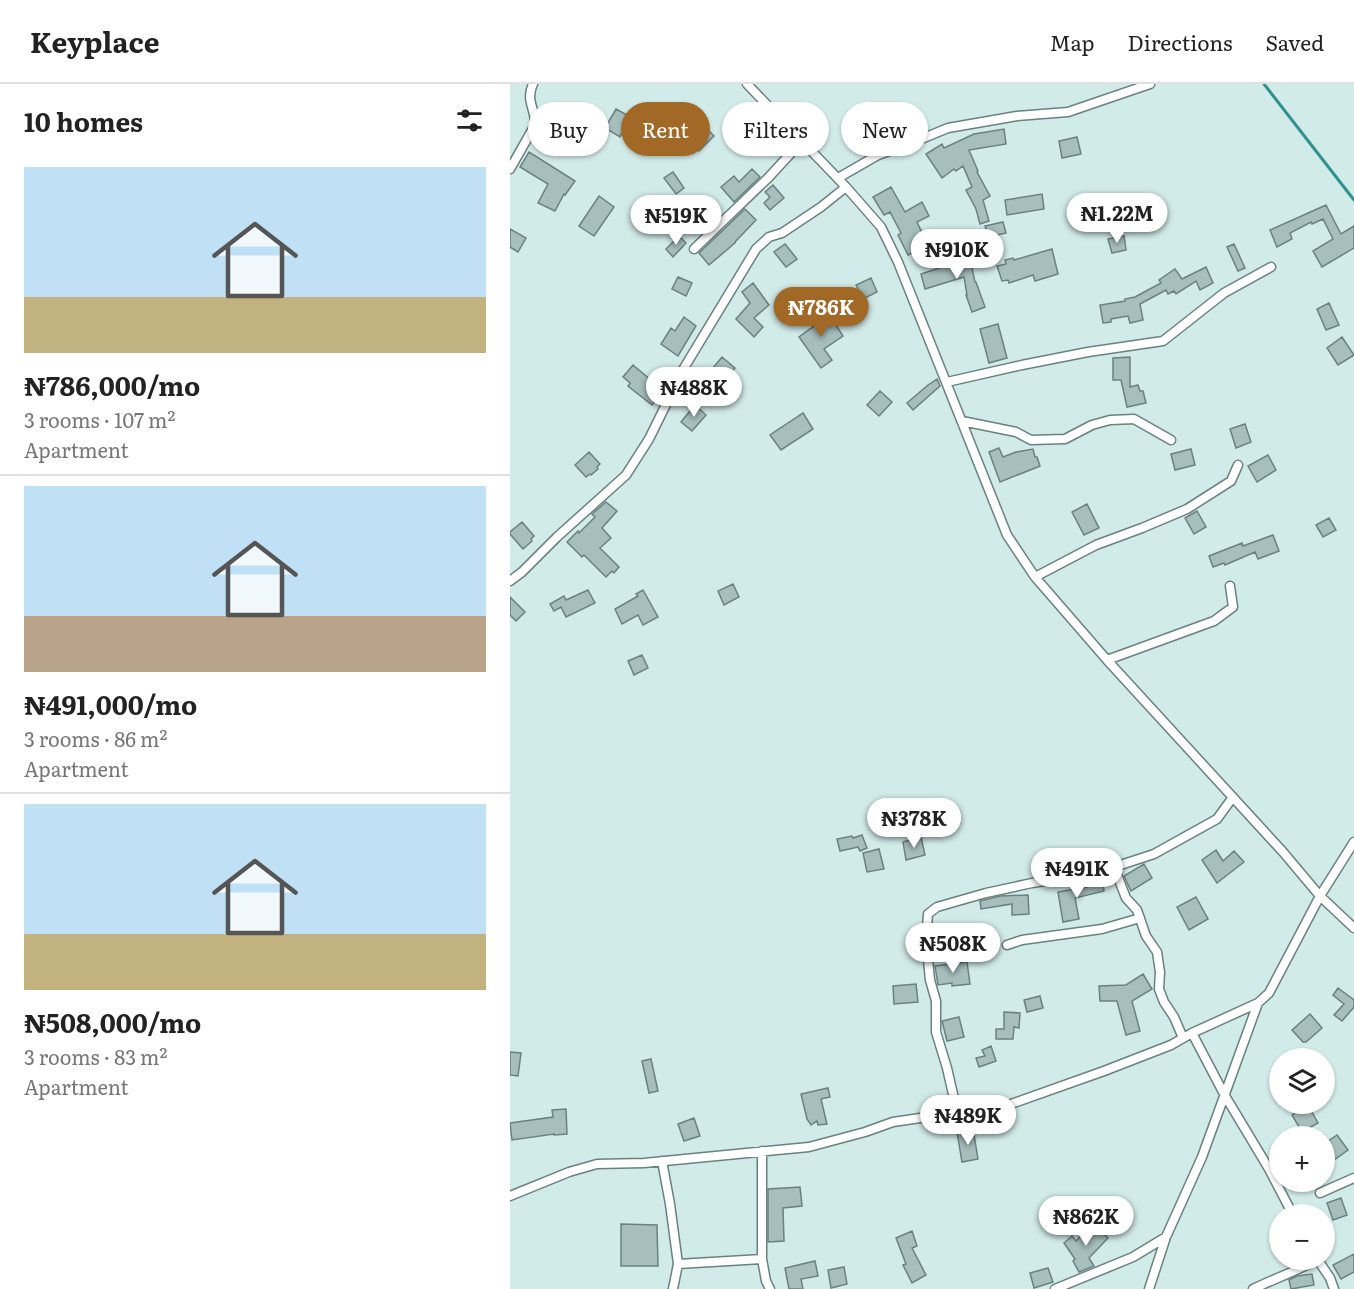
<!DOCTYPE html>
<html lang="en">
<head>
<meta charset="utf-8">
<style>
  body { margin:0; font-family:Literata,serif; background:#f2f2f2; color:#222; height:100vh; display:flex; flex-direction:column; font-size:22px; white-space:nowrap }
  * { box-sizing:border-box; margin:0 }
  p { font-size:20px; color:#767676 }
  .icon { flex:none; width:33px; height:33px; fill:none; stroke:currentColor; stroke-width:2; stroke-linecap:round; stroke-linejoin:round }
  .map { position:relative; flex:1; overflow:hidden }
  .sheet { display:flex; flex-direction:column; background:#fff; width:510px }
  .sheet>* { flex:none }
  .hud { position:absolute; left:18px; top:18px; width:570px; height:54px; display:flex; gap:12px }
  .fabs { position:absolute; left:759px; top:964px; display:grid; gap:12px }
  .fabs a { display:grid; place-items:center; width:66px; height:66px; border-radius:50%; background:#fff; box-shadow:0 2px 4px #0004; font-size:30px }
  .price { position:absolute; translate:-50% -51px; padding:0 14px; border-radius:21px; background:#fff; color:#222; font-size:20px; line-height:39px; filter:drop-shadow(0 2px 3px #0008) }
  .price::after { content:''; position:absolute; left:50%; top:36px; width:18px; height:14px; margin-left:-9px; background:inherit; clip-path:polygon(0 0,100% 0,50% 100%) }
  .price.active { background:#a16925; color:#fff }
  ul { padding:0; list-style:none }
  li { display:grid; align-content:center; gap:12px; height:318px; padding:0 24px }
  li+li { border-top:2px solid #e0e0e0 }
  li span { display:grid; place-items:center; height:186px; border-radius:0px; color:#555 }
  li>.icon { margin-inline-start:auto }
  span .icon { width:108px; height:108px; fill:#fffc; stroke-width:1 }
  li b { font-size:26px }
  h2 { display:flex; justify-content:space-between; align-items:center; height:72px; padding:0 24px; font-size:26px }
  .chip { padding:0 21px; border-radius:27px; background:#fff; box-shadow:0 2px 4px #0004; font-size:21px; line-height:54px }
  .chip.active { background:#a16925; color:#fff }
  header { display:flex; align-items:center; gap:36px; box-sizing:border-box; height:84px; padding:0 30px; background:#fff; border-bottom:2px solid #e0e0e0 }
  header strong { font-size:28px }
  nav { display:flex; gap:33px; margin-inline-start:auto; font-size:21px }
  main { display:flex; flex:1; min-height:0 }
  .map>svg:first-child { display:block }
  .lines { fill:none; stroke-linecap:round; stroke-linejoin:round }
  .stream { stroke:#31918d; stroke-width:3 }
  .building { fill:#a6bebc; stroke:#6a817f; stroke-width:1.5 }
  .street-casing { stroke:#6a817f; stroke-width:11 }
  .street { stroke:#fff; stroke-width:8 }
</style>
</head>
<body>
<header>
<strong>Keyplace</strong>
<nav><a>Map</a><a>Directions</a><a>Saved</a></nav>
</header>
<main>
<section class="sheet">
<h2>10 homes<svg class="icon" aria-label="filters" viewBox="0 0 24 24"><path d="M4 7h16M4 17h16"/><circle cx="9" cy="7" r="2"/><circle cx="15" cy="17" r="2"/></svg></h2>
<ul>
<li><span style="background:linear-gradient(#bfe0f5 70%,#c2b280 0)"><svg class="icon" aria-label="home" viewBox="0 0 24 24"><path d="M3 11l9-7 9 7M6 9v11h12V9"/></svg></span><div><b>₦786,000/mo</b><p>3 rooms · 107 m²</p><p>Apartment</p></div></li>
<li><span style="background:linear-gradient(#bfe0f5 70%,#b9a48a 0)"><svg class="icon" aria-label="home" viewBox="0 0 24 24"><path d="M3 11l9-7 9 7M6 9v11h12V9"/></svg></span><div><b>₦491,000/mo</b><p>3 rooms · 86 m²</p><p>Apartment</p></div></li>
<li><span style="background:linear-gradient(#bfe0f5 70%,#c2b280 0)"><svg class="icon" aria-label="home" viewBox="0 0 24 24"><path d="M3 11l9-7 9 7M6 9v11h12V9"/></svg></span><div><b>₦508,000/mo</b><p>3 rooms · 83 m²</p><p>Apartment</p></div></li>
</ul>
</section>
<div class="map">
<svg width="844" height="1205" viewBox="0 0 844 1205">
  <rect width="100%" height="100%" fill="#d1ebe9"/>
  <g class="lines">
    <!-- stream -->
    <path class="stream" d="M754,0L844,116"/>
  </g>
  <!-- building -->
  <path class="building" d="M106,25L126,36L127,35L141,42L132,60L111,50L110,53L95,44Z
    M195,43L204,52L189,67L180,58Z
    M494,45L496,60L459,66L468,87L467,88L480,112L473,116L479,137L470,140L466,125L456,106L462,103L453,82L446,87L444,85L432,94L416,70L432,60L434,64L464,50Z
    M567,53L571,70L552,74L549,57Z
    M19,68L65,97L55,111L54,110L45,127L28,119L38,100L10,83Z
    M242,85L250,93L224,118L211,103L224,92L229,98Z
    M163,88L174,104L166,110L154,94Z
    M263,101L274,114L260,126L254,119L260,113L255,108Z
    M381,103L395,128L412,118L419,132L407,138L418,161L398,171L388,151L391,149L380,128L374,131L363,113Z
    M532,110L534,125L497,131L495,116Z
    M89,112L104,123L84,152L69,142Z
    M816,121L831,150L844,142V164L812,183L803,167L823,155L813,135L802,140L801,138L780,149L782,155L767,163L760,146Z
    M235,125L246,136L225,158V159L199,181L189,169Z
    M493,138L496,149L479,153L475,142Z
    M0,145L16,154L8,168L0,163Z
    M169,152L176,159L163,173L156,165Z
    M614,152L616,166L602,169L598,155Z
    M275,160L287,175L276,183L264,168Z
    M724,160L735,184L728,187L717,163Z
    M542,165L548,190L525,197L523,191L499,199L498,196L492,197L487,182L496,180L495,176L503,174L504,176Z
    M459,170L465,198H466L475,223L462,228L456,211H457L454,193L415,205L411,190L451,177L450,172Z
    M696,183L703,199L690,206L686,197L666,210L664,207L658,210L656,206L630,220L633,236L620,239L618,232L601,235V238L593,239L590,221L615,217V215L625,213L651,199L649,196L665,185L672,195Z
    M168,193L182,199L176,212L162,205Z
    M361,194L367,208L353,215L346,201Z
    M243,199L259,221L244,234L253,243L244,253L226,235L240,219L232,208Z
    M819,219L829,241L816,246L807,225Z
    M316,225L333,252L314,265L322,276L311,284L289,253L308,239L304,233Z
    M174,233L186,242L168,272L151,260L161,244L165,247Z
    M488,240L497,274L479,279L470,245Z
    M832,253L844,271L828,281L817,264Z
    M212,273L225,284L211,301L198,290Z
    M620,273V303L628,301L630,307H633L636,319L617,323L611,296H603V274Z
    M123,281L141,296L142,294L156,304L142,321L118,302L120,299L113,293Z
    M427,295L430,302L403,326L397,319L418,301Z
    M370,307L382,318L369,332L357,321Z
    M185,321L196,331L182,347L171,338Z
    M293,329L303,345L271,366L260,351Z
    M735,340L741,358L726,364L720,345Z
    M489,364L493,373L506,368L523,365L525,373H527L530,382L490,398L479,368Z
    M681,365L685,381L665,386L661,370Z
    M79,368L90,380L87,383L88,385L81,391L80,390L76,393L65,381Z
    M758,371L766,386L747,398L738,382Z
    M96,418L107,427L92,444L101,454L90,464L109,483L104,489L102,487L96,493L74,471L72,473L57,458L68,447L69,449L85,433L82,430Z
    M577,420L589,444L574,451L562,428Z
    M687,427L696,443L684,450L675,434Z
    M819,434L826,446L813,453L806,441Z
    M12,438L24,452L21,455L22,457L13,465L0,450V448Z
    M763,451L769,467L748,475L745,468L715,481L714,479L703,483L699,472L732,459L733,462Z
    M223,500L229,513L214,521L208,507Z
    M78,506L85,519L56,533L51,523L44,527L40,520L54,512L56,516Z
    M133,506L148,533L133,541L128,531L112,540L105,525L128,512L126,510Z
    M0,513L15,528L6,537L0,531Z
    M132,571L138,584L124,591L118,577Z
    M352,751L357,764L350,767L348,763L330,767L327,755L342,752L343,754Z
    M411,753L415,771L396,776L393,758Z
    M369,765L374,785L357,788L353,769Z
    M706,766L713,777L724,767L734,778L707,799L692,776Z
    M634,780L642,794L621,807L614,792Z
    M592,794L594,807L565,814L569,835L553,838L548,808L577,803L576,797Z
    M518,811L519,830L502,831V820L471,825L470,817L490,812Z
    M686,813L698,835L679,846L667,823Z
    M457,878L460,900L442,902V899L428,901L425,882Z
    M633,890L642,905L622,917L630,947L616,951L607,917H590L589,902L616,901Z
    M406,900L408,918L384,920L383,902Z
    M828,904L844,916V923L832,937L824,931L834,920L823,911Z
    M530,912L533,924L517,928L514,916Z
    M494,928L510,929L509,944L504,943L503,955H486V945H494Z
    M800,930L812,944L796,958H793L782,946Z
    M449,933L454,953L437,957L432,937Z
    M481,962L486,977L469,983L466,974L475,972L472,966Z
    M0,968L11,969L8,992L0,991Z
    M141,975L148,1007L139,1009L132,977Z
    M318,1004L320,1013L311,1015L317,1040L308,1041L307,1037L301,1041L297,1035L291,1010Z
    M798,1021L808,1039L792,1048L782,1031Z
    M56,1025L57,1050L44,1051V1050L2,1056L0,1039L43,1033L42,1026Z
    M184,1034L190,1052L174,1057L168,1040Z
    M463,1045L468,1075L452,1078L447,1048Z
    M827,1051L838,1066L814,1083V1060Z
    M290,1103L292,1122L273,1124L274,1157L258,1158V1105Z
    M831,1114L837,1131L823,1136L817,1119Z
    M583,1139L598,1154L579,1174L584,1182L569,1188L563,1177L565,1175L554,1159L562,1152L566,1157Z
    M111,1140L147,1141L148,1182H111Z
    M402,1147L407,1162L402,1164L416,1191L402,1199L393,1181L396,1180L386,1154Z
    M844,1170V1188L831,1195L823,1181Z
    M305,1177L308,1192L291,1195L293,1205H279L275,1184Z
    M334,1183L337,1200L321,1204L318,1186Z
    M538,1184L543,1198L524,1204L520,1189Z
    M802,1190L804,1201L781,1205L779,1196L787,1192Z"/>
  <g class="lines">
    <defs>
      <path id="street" d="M237,0L336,103L371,143L388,178L497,451L525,493L597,576L773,768L810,812L844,844
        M0,85L25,41C26,25 15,17 23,0
        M328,94L368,71L404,58L438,44L507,32L558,28L640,0
        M184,165L259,93L292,57
        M437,298L512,281L578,268L653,257L714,209L761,183
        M452,337L506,348L521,356L555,355L582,341L600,336L624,335L661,356
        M525,493L586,461L632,444L677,425L721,397L728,381
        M0,497L12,488L47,453L116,391L139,355L174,284L246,165L259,153L272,149L311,123L336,103
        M597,576L704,537L723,523L720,502
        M604,783L616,814L627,826L636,852L647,868L650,888L649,905L654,918L664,933L673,954
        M497,861L512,856L592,845L630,834
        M682,949L714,1010L759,1085L783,1131
        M448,1032L437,984L426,948V917L420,896L416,856L418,830L427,823L476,809L522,799L589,788L644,770L707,735L723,713
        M152,1077L160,1120L168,1180L163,1205
        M810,1109L844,1094
        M0,1112L59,1088L87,1080L134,1079L299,1063L355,1048L383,1038L417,1033L470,1031L594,987L661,961L682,949L748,919L759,909L810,812L844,758
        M252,1175L256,1197L260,1205
        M808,1176L820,1194L824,1205
        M168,1180L252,1175V1067
        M545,1205L623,1173L656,1153
        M639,1205L656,1153L692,1073L748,919
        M743,1205C764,1195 786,1187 807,1176"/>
    </defs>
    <!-- street casing -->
    <use href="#street" class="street-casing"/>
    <!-- street -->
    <use href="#street" class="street"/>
  </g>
</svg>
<div class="fabs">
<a><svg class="icon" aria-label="layers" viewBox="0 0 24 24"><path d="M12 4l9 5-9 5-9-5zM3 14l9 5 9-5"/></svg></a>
<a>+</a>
<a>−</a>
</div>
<b class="price" style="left:607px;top:160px">₦1.22M</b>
<b class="price" style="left:166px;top:162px">₦519K</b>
<b class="price" style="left:447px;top:196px">₦910K</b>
<b class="price active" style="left:311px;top:254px">₦786K</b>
<b class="price" style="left:184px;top:334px">₦488K</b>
<b class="price" style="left:404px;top:765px">₦378K</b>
<b class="price" style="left:567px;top:815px">₦491K</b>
<b class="price" style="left:443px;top:890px">₦508K</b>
<b class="price" style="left:458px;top:1062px">₦489K</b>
<b class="price" style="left:576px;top:1163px">₦862K</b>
<div class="hud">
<a class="chip">Buy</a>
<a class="chip active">Rent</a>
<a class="chip">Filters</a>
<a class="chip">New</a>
</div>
</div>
</main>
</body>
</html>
